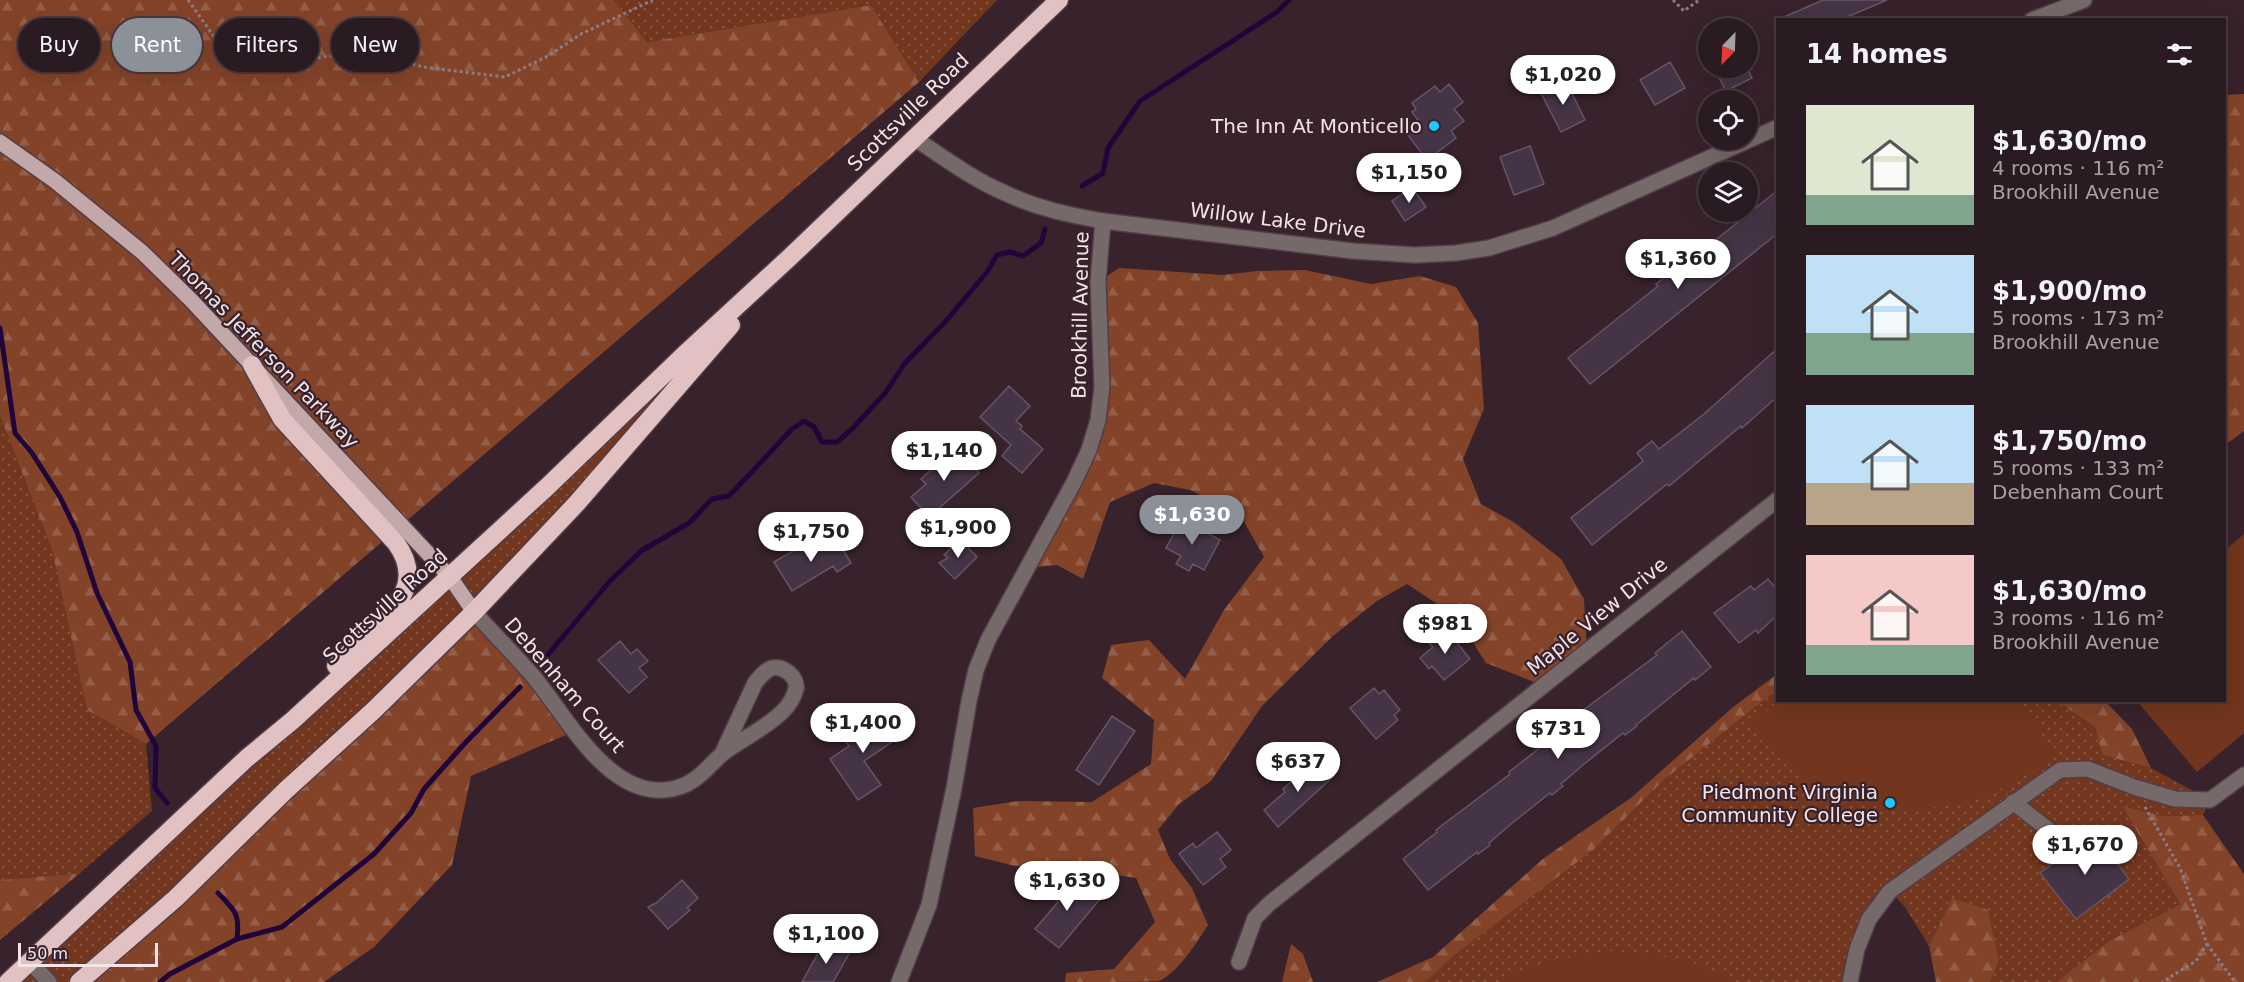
<!DOCTYPE html>
<html lang="en">
<head>
<meta charset="utf-8">
<style>
  body { margin:0; font-family:"DejaVu Sans",sans-serif; background:#36272e; color:#f1f3f6; height:100vh; display:flex; flex-direction:column; font-size:22px; white-space:nowrap }
  * { box-sizing:border-box; margin:0 }
  p { font-size:20px; color:#a5a1a5 }
  .icon { flex:none; width:33px; height:33px; fill:none; stroke:currentColor; stroke-width:2; stroke-linecap:round; stroke-linejoin:round }
  .map { position:relative; flex:1; overflow:hidden }
  .drawer { position:absolute; left:1776px; top:18px; width:450px; height:684px; display:flex; flex-direction:column; background:#2a1a21; border-radius:0px; box-shadow:0 6px 24px #0002,0 0 0 2px #46383f }
  .drawer>* { flex:none }
  .banner { position:absolute; left:18px; top:18px; width:570px; height:54px; display:flex; gap:12px }
  .needle { width:39px; rotate:203deg }
  .tools { position:absolute; left:1698px; top:18px; display:grid; gap:12px }
  .tools a { display:grid; place-items:center; width:60px; height:60px; border-radius:50%; background:#2a1a21; box-shadow:0 6px 24px #0002,0 0 0 2px #46383f; font-size:30px }
  .scale { position:absolute; left:18px; bottom:15px; width:140px; box-sizing:border-box; padding-left:6px; border:3px solid #f3e4ea; border-top:0; font-size:16px; line-height:21px; white-space:nowrap; color:#f3e4ea; -webkit-text-stroke:4px #38222c; paint-order:stroke }
  .price { position:absolute; translate:-50% -51px; padding:0 14px; border-radius:21px; background:#fff; color:#222; font-size:20px; line-height:39px; filter:drop-shadow(0 2px 3px #0008) }
  .price::after { content:''; position:absolute; left:50%; top:36px; width:18px; height:14px; margin-left:-9px; background:inherit; clip-path:polygon(0 0,100% 0,50% 100%) }
  .price.on { background:#8c9099; color:#fff }
  ul { padding:0; list-style:none }
  li { display:flex; align-items:center; gap:18px; height:150px; padding:0 30px }
  li span { display:grid; place-items:center; flex:none; width:168px; height:120px; border-radius:0px; color:#555 }
  li>.icon { margin-inline-start:auto }
  span .icon { width:72px; height:72px; fill:#fffc; stroke-width:1 }
  li b { font-size:26px }
  h2 { display:flex; justify-content:space-between; align-items:center; height:72px; padding:0 30px; font-size:26px }
  .tag { padding:0 21px; border-radius:27px; background:#2a1a21; box-shadow:0 6px 24px #0002,0 0 0 2px #46383f; font-size:21px; line-height:54px }
  .tag.on { background:#8c9099; color:#fff }
  .map>svg:first-child { display:block }
  .grass { fill:url(#grass-dots) }
  .forest { fill:url(#forest-firs) }
  .pitch { fill:#71361d }
  .lines { fill:none; stroke-linecap:round; stroke-linejoin:round }
  .stream { stroke:#20053b; stroke-width:5 }
  .building { fill:#453445; stroke:#675566; stroke-width:1.5 }
  .minor-casing { stroke:#523d47; stroke-width:18 }
  .major-casing { stroke:#523d47; stroke-width:18 }
  .highway-casing { stroke:#523d47; stroke-width:21 }
  .path { stroke:#8e7b83; stroke-width:3; stroke-dasharray:3 3; stroke-linecap:butt }
  .minor { stroke:#766969; stroke-width:15 }
  .major { stroke:#c3a8a9; stroke-width:15 }
  .highway { stroke:#e1c1c2; stroke-width:18 }
  .poi-dot { fill:#1cc9fc; stroke:#38222c; stroke-width:2 }
  .labels { text-anchor:middle; dominant-baseline:central; stroke-width:4.5; stroke-linejoin:round; paint-order:stroke }
  .street-label { font-size:20px; fill:#f3e4ea; stroke:#38222c }
  .poi-label { font-size:20px; fill:#f3e4ea; stroke:#38222c; text-anchor:end }
</style>
</head>
<body>
<div class="map">
<svg width="2244" height="982" viewBox="0 0 2244 982">
  <defs>
    <pattern id="grass-dots" width="8" height="8" patternUnits="userSpaceOnUse" patternTransform="scale(1.5)"><rect width="8" height="8" fill="#71361d"/><path d="M2 2h.1M6 6h.1" fill="none" stroke="#86533e" stroke-width="1.8" stroke-linecap="round"/></pattern>
    <pattern id="forest-firs" width="22" height="20" patternUnits="userSpaceOnUse" patternTransform="scale(1.5)"><rect width="22" height="20" fill="#834329"/><path d="M5 1l3.5 6h-7zM16 11l3.5 6h-7z" fill="#955e48"/></pattern>
  </defs>
  <rect width="100%" height="100%" fill="#38222c"/>
  <!-- grass -->
  <path class="grass" d="M614,0H997L919,82L871,5L647,42Z
    M789,258L577,503L79,982H8Z
    M0,416L52,550L87,710L146,744L152,811L80,873L0,880Z
    M1777,690L1778,700L2056,701L2095,727L2102,755L2151,768L2210,800L2203,815L2164,816L2122,806L2180,904L2109,941L2056,982H1990L1999,961L1952,898L1929,946L1905,907L1890,891L1881,900L1850,982H1425L1455,955L1592,851L1665,779Z"/>
  <!-- forest -->
  <path class="forest" d="M0,0H614L647,42L871,5L919,82L146,744L87,710L52,550L0,416Z
    M2244,94V431L2225,445V95Z
    M1119,268L1223,275L1257,271L1305,270L1371,284L1420,276L1456,287L1478,323L1484,409L1463,459L1481,504L1515,523L1561,559L1584,599L1587,651L1544,686L1486,663L1457,617L1407,584L1377,601L1333,636L1262,706L1211,781L1179,804L1158,830L1170,859L1192,888L1208,925C1197,942 1178,973 1159,981C1149,982 1081,982 1065,982L1066,973L1114,969L1155,922L1136,878L1089,871L1015,866L975,856L973,808L1018,801L1092,802L1151,764L1154,720L1102,678L1111,645L1149,640L1185,679L1224,610L1264,557L1239,513L1190,490L1154,483L1110,502L1083,579L1057,565L1027,568L1098,420V282Z
    M474,612L575,731L471,776L452,865L374,947L324,982H79Z
    M1777,674V690L1665,779L1592,851L1455,955L1425,982H1377L1433,957L1544,858L1632,797L1732,708Z
    M2056,701H2105L2132,729L2151,768L2102,755L2095,727Z
    M2122,806L2164,816L2203,815L2244,874V982H2056L2109,941L2180,904Z
    M80,873L0,940V880Z
    M1952,898L1988,910L1999,961L1990,982H1936L1929,946Z
    M1291,944L1303,954L1313,982H1282Z"/>
  <!-- pitch -->
  <path class="pitch" d="M2244,534V733L2197,772L2137,701L2224,700L2225,550Z
    M1780,700L2018,701L2055,753C1986,815 1887,827 1807,778C1786,765 1763,746 1751,724Z
    M1612,951C1657,953 1696,961 1736,982H1499C1535,963 1572,955 1612,951Z"/>
  <g class="lines">
    <!-- stream -->
    <path class="stream" d="M1082,186L1103,173L1108,148L1140,101L1277,12L1289,0
      M0,328L15,433L32,453L60,497L77,532L97,593L130,662L136,710L156,746L155,788L167,803
      M540,664L610,581L641,551L689,523L712,499L729,496L792,429L804,421L814,427L822,442H837L852,429L886,392L904,364L946,321L987,272L997,255L1010,252L1023,256L1041,243L1045,229
      M218,893C235,910 240,914 237,939
      M160,982L170,974L237,939L282,927L374,854L411,813L424,789L466,742L520,687"/>
  </g>
  <!-- building -->
  <path class="building" d="M1823,0H1887L1840,20H1777Z
    M1670,62L1685,88L1655,105L1640,80Z
    M1714,68H1747L1752,78L1726,91Z
    M1566,81L1585,120L1561,132L1541,93Z
    M1449,84L1463,102L1454,109L1464,121L1451,131L1456,138L1427,160L1404,130L1418,120L1412,112L1416,109L1412,103L1435,86L1440,92Z
    M1530,146L1544,184L1514,195L1500,157Z
    M1412,187L1426,207L1405,221L1392,201Z
    M1778,190V233L1590,384L1568,358L1658,286L1656,284L1710,240L1713,242Z
    M1778,348V396L1742,428L1741,426L1669,486L1667,484L1592,545L1571,518L1643,461L1637,453L1652,441L1659,449L1704,414Z
    M1009,386L1030,406L1016,421L1022,426L1020,429L1043,449L1022,473L1002,456L1011,445L980,417Z
    M956,448L979,473L929,517L911,497L926,484L921,479Z
    M1182,519L1220,540L1204,570L1193,564L1189,571L1176,564L1181,556L1166,548Z
    M814,539L821,551L838,541L851,563L837,572L833,566L792,591L774,562Z
    M960,539L977,557L955,579L939,563L948,558L944,555Z
    M1768,579L1778,591V614L1758,633L1756,630L1739,643L1714,613L1751,586L1754,590Z
    M1445,628L1470,659L1444,680L1432,666L1429,669L1420,658L1433,647L1428,642Z
    M1682,631L1711,667L1695,680L1694,678L1636,725L1637,726L1625,735L1623,733L1584,764L1561,784L1563,786L1552,795L1550,793L1511,824L1489,843L1490,845L1478,854L1477,852L1428,890L1403,859L1437,832L1436,830L1510,774L1509,772L1584,713L1582,711L1657,655L1655,653Z
    M620,641L631,654L637,649L648,661L639,668L647,677L629,693L598,660Z
    M1374,688L1379,694L1384,690L1400,710L1394,715L1398,720L1376,739L1350,708Z
    M877,710L898,738L864,761L881,785L858,800L830,759L849,746L843,738L858,728L854,726Z
    M1112,716L1135,731L1099,785L1076,770Z
    M1321,762L1334,776L1278,827L1264,810L1285,792L1283,789L1307,767L1311,772Z
    M1217,832L1231,850L1220,859L1226,867L1203,885L1179,854L1193,843L1196,848Z
    M2094,833L2129,879L2076,919L2040,873Z
    M1072,876L1100,899L1059,948L1035,929L1058,902L1053,898Z
    M682,880L698,898L687,908L690,910L668,929L648,907L656,903Z
    M825,941L849,954L833,982H802Z"/>
  <g class="lines">
    <defs>
      <path id="minor" d="M2032,20L2084,0
        M914,138C943,157 972,179 1005,193C1036,208 1069,215 1103,221L1353,251L1415,255L1456,253L1489,248L1553,228L1778,127
        M474,612C493,633 514,654 533,676C565,714 606,795 665,790C676,789 687,785 695,779C705,772 713,762 722,754C741,739 765,729 782,712C788,707 794,697 796,689C798,677 783,665 772,668C764,671 760,677 755,683L722,754
        M2013,802L2063,841
        M30,962L49,982
        M1239,962L1255,918L1269,904L1778,499
        M899,982L929,905L954,788L969,701L976,670L988,640L1074,482L1089,450L1098,420L1102,387L1098,282L1103,221
        M1850,982L1857,949L1869,919L1890,891L2060,770L2088,769L2134,787L2175,799L2210,800L2244,775"/>
      <path id="major" d="M0,142L55,181L142,252L191,300L450,577L474,612"/>
      <path id="highway" d="M252,365L282,419L396,543C424,582 397,607 369,633C358,644 347,655 336,666
        M8,982L247,758L293,720L547,487L687,352L789,258L1059,0
        M79,982L176,898L286,790L373,711L474,612L577,503L731,325"/>
    </defs>
    <!-- minor casing -->
    <use href="#minor" class="minor-casing"/>
    <!-- major casing -->
    <use href="#major" class="major-casing"/>
    <!-- highway casing -->
    <use href="#highway" class="highway-casing"/>
    <!-- path -->
    <path class="path" d="M188,0L225,52L243,66L275,65L328,56H387L423,67L505,77L548,56L581,34L653,0
      M1673,0L1684,11L1699,0
      M2145,807L2180,868L2207,944L2196,961L2162,982
      M2207,944L2235,982"/>
    <!-- minor -->
    <use href="#minor" class="minor"/>
    <!-- major -->
    <use href="#major" class="major"/>
    <!-- highway -->
    <use href="#highway" class="highway"/>
  </g>
  <!-- markers -->
  <g class="poi-dot">
    <circle cx="1434" cy="126" r="6"/>
    <circle cx="1890" cy="803" r="6"/>
  </g>
  <g class="labels">
    <!-- street labels -->
    <g class="street-label">
      <text transform="translate(908 112) rotate(-44)">Scottsville Road</text>
      <text transform="translate(1278 220) rotate(7)">Willow Lake Drive</text>
      <text transform="translate(1080 315) rotate(-89)">Brookhill Avenue</text>
      <text transform="translate(264 350) rotate(46)">Thomas Jefferson Parkway</text>
      <text transform="translate(385 606) rotate(-42)">Scottsville Road</text>
      <text transform="translate(1597 616) rotate(-39)">Maple View Drive</text>
      <text transform="translate(565 685) rotate(49)">Debenham Court</text>
    </g>
    <!-- poi labels -->
    <g class="poi-label">
      <text x="1422" y="126">The Inn At Monticello</text>
      <text x="1878" y="792">Piedmont Virginia<tspan x="1878" dy="23">Community College</tspan></text>
    </g>
  </g>
</svg>
<div class="tools">
<a><svg class="needle" viewBox="-14 -14 28 28"><path d="M0-13l5 13h-10z" fill="#e53935"/><path d="M0 13l5-13h-10z" fill="#a5a1a5"/></svg></a>
<a><svg class="icon" aria-label="locate" viewBox="0 0 24 24"><circle cx="12" cy="12" r="6"/><path d="M12 2v4M12 18v4M2 12h4M18 12h4"/></svg></a>
<a><svg class="icon" aria-label="layers" viewBox="0 0 24 24"><path d="M12 4l9 5-9 5-9-5zM3 14l9 5 9-5"/></svg></a>
</div>
<div class="scale">50 m</div>
<b class="price" style="left:1563px;top:106px">$1,020</b>
<b class="price" style="left:1409px;top:204px">$1,150</b>
<b class="price" style="left:1678px;top:290px">$1,360</b>
<b class="price" style="left:944px;top:482px">$1,140</b>
<b class="price on" style="left:1192px;top:546px">$1,630</b>
<b class="price" style="left:958px;top:559px">$1,900</b>
<b class="price" style="left:811px;top:563px">$1,750</b>
<b class="price" style="left:1445px;top:655px">$981</b>
<b class="price" style="left:863px;top:754px">$1,400</b>
<b class="price" style="left:1558px;top:760px">$731</b>
<b class="price" style="left:1298px;top:793px">$637</b>
<b class="price" style="left:2085px;top:876px">$1,670</b>
<b class="price" style="left:1067px;top:912px">$1,630</b>
<b class="price" style="left:826px;top:965px">$1,100</b>
<div class="banner">
<a class="tag">Buy</a>
<a class="tag on">Rent</a>
<a class="tag">Filters</a>
<a class="tag">New</a>
</div>
<section class="drawer">
<h2>14 homes<svg class="icon" aria-label="filters" viewBox="0 0 24 24"><path d="M4 7h16M4 17h16"/><circle cx="9" cy="7" r="2"/><circle cx="15" cy="17" r="2"/></svg></h2>
<ul>
<li><span style="background:linear-gradient(#dfe7d0 75%,#7fa58c 0)"><svg class="icon" aria-label="home" viewBox="0 0 24 24"><path d="M3 11l9-7 9 7M6 9v11h12V9"/></svg></span><div><b>$1,630/mo</b><p>4 rooms · 116 m²</p><p>Brookhill Avenue</p></div></li>
<li><span style="background:linear-gradient(#bfe0f5 65%,#7fa58c 0)"><svg class="icon" aria-label="home" viewBox="0 0 24 24"><path d="M3 11l9-7 9 7M6 9v11h12V9"/></svg></span><div><b>$1,900/mo</b><p>5 rooms · 173 m²</p><p>Brookhill Avenue</p></div></li>
<li><span style="background:linear-gradient(#bfe0f5 65%,#b9a48a 0)"><svg class="icon" aria-label="home" viewBox="0 0 24 24"><path d="M3 11l9-7 9 7M6 9v11h12V9"/></svg></span><div><b>$1,750/mo</b><p>5 rooms · 133 m²</p><p>Debenham Court</p></div></li>
<li><span style="background:linear-gradient(#f6c9c9 75%,#7fa58c 0)"><svg class="icon" aria-label="home" viewBox="0 0 24 24"><path d="M3 11l9-7 9 7M6 9v11h12V9"/></svg></span><div><b>$1,630/mo</b><p>3 rooms · 116 m²</p><p>Brookhill Avenue</p></div></li>
</ul>
</section>
</div>
</body>
</html>
